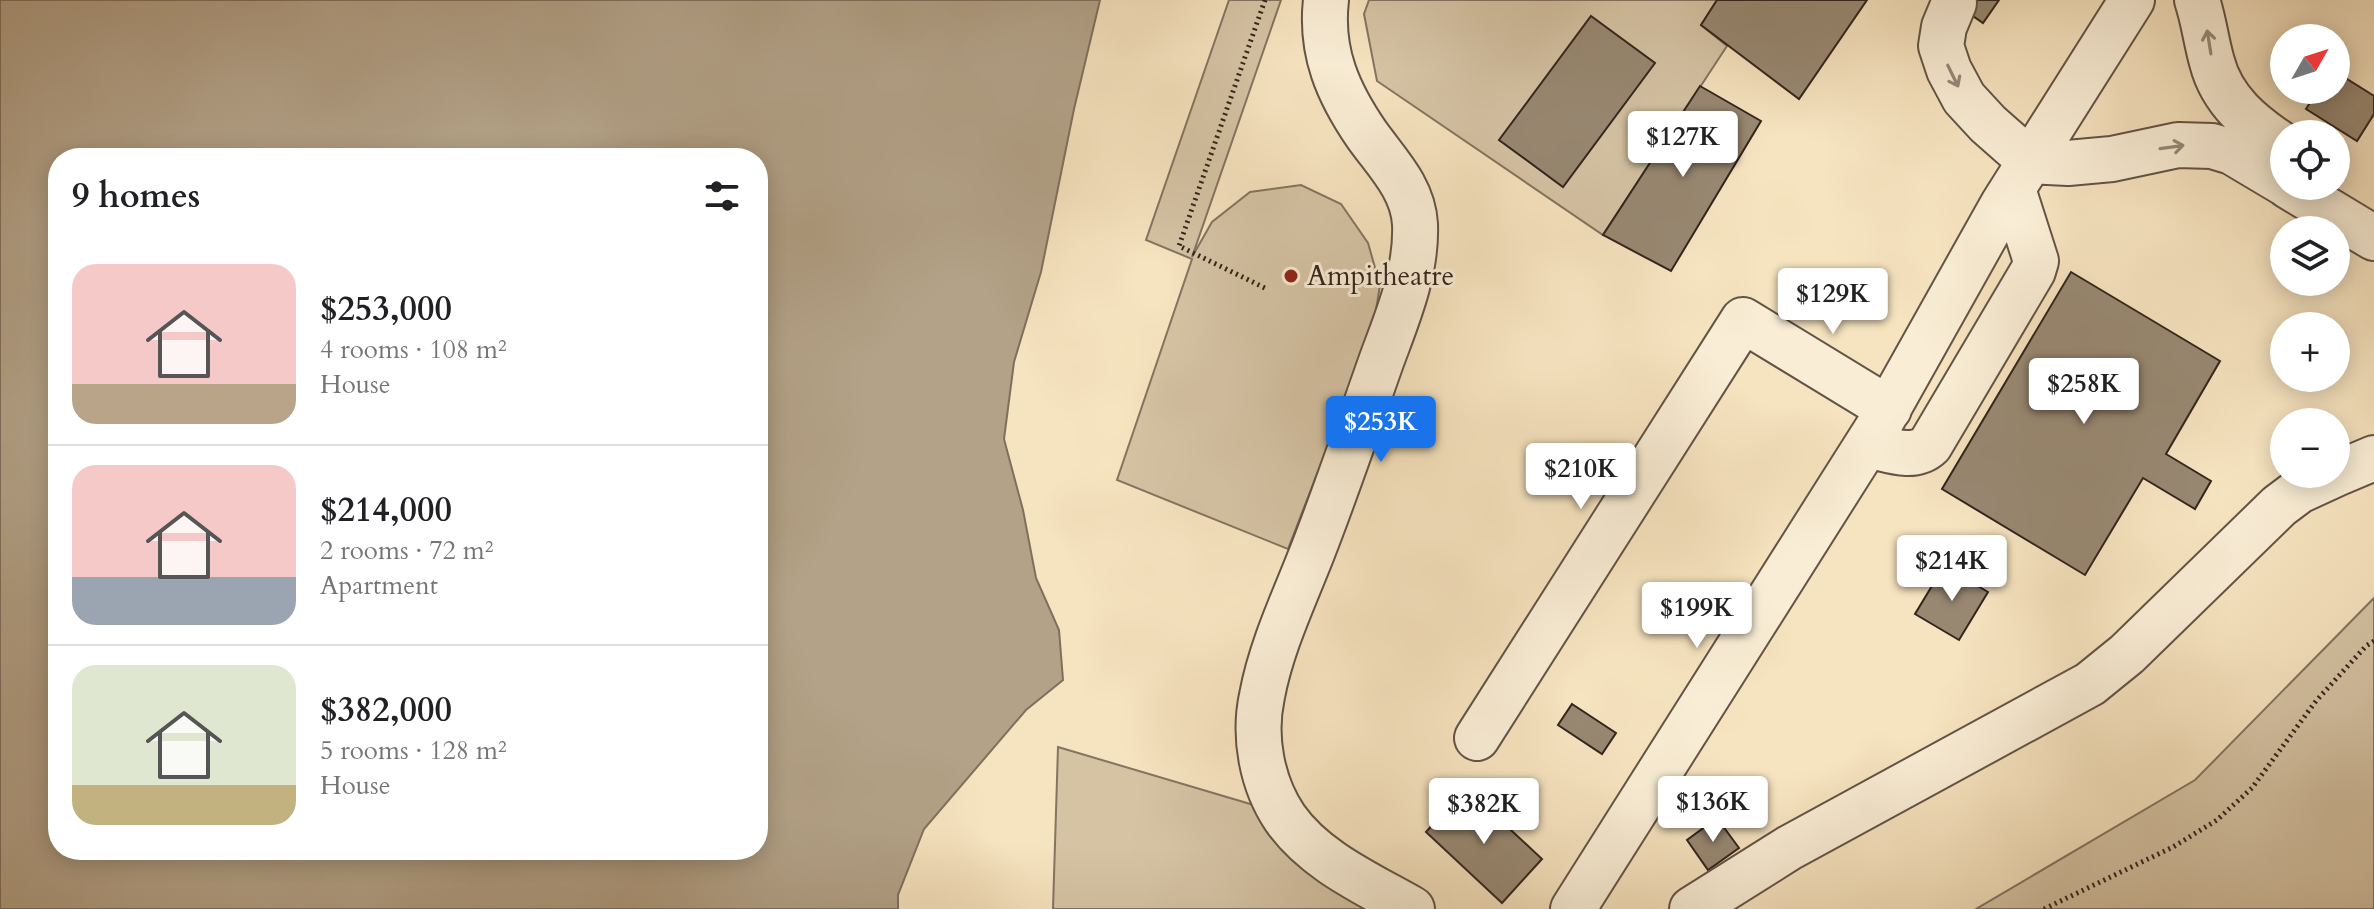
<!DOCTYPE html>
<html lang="en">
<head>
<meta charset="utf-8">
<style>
  body { margin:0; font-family:Cardo,serif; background:#f6f6f6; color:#202124; height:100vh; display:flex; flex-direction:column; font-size:30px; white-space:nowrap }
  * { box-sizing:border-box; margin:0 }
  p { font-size:26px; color:#757577 }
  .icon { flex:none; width:44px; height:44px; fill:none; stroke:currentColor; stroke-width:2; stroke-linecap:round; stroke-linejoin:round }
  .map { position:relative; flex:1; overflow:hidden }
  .side { position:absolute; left:48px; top:148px; width:720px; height:712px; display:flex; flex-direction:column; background:#fff; border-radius:32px; box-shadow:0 4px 20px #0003 }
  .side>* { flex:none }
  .needle { width:52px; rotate:51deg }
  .buttons { position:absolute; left:2270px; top:24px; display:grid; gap:16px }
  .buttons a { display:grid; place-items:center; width:80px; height:80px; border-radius:50%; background:#fff; box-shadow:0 4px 20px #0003; font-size:40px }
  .price { position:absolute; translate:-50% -68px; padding:0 18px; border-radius:8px; background:#fff; color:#222; font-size:26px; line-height:52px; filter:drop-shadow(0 2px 4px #0008) }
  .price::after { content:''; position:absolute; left:50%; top:48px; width:24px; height:18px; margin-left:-12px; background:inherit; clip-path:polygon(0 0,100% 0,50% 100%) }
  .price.current { background:#1a73e8; color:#fff }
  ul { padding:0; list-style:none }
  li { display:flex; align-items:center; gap:24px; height:200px; padding:0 24px }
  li+li { border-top:2px solid #e0e0e0 }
  li span { display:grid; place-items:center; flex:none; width:224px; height:160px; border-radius:24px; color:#555 }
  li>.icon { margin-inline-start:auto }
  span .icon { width:96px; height:96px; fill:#fffc; stroke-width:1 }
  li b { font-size:34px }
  h2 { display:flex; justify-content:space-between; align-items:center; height:96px; padding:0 24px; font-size:34px }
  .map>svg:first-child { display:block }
  .green { fill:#d5c3a4; stroke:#847461; stroke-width:2 }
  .water { fill:#b3a288; stroke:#7f705e; stroke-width:2; fill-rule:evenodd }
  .building { fill:#988872; stroke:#32251e; stroke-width:2 }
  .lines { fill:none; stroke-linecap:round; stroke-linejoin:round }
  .minor-casing { stroke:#635446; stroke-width:48 }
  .path { stroke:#32251e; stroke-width:5; stroke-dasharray:2 4; stroke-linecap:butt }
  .minor { stroke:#f9edd5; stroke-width:44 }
  .oneway { stroke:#96897a }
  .poi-dot { fill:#8f2418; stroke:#f9edd5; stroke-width:3 }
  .labels { text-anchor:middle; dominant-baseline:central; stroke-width:6; stroke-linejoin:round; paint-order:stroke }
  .poi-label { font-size:28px; fill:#32251e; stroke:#f9edd5; text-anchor:start }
</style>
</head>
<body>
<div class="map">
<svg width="2374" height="909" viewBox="0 0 2374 909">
  <rect width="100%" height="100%" fill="#f6e3bf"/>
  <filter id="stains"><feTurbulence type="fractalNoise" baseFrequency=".0025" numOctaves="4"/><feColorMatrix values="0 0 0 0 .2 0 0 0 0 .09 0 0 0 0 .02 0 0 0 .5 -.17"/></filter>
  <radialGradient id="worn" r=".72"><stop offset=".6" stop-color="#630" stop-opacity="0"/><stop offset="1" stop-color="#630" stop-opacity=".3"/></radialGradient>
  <!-- green -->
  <path class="green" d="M1229,0H1281L1192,257L1212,222L1250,192L1301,185L1341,204L1368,243L1380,285L1373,329L1288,549L1117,480L1192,259L1146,240Z
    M1369,0H1717L1701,25L1727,46L1603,235L1377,81L1364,14Z
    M2374,598V909H1976L2195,780Z
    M1058,747L1257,806L1380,909H1053Z"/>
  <!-- water -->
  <path class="water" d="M0,0H1100L1074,109L1041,272L1014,362L1004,439L1023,510L1036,578L1059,630L1063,680L1026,710L924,829L898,895V909H0ZM58,158H758V850H58Z"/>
  <!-- building -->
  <path class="building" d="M1717,0H1867L1799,99L1701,25Z
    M1950,0H1999L1983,23Z
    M1591,16L1655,63L1563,187L1499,140Z
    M2336,72L2374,96V114L2357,141L2306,109L2318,90H2336Z
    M1700,86L1761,121L1671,271L1603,235Z
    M2071,272L2220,361L2166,454L2211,481L2195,509L2143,478L2085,575L1942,489Z
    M1944,566L1988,592L1959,640L1915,614Z
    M1572,704L1616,733L1602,754L1558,725Z
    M1466,788L1542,859L1502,903L1426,832Z
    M1717,818L1739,848L1708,870L1687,840Z"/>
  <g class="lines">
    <defs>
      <path id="minor" d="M1326,0C1320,52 1338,93 1367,135C1387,163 1413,188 1415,224C1417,271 1398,316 1382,359C1359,424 1337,489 1312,553C1294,599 1271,647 1262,696C1253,737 1262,784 1285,818C1315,861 1368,884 1412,909
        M2197,0C2204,21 2206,41 2212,62C2222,101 2252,125 2284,146
        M1954,3L1944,27L1941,46L1949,70L1964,98L1988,124L2030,161L2068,163L2112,159L2178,145L2212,146L2232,152L2284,183
        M2288,186L2374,238
        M1867,445C1887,449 1913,461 1930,445L2033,271L2036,261L2013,189
        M2336,474L2374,458
        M1477,738L1743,320L1889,409
        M1573,909L1878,427L2003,204L2132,0
        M1692,909L1789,848L2090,684L2127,654L2279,506L2299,491L2336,474"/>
    </defs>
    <!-- minor casing -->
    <use href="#minor" class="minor-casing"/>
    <!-- path -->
    <path class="path" d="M1265,0L1179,246L1267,289
      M2044,909L2173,847L2217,820L2252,788L2316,701L2366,646L2374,641"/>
    <!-- minor -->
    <use href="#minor" class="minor"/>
  </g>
  <!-- one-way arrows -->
  <defs><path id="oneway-shaft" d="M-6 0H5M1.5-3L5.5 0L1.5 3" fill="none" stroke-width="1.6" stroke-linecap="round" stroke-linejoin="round" transform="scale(2)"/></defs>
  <g class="oneway">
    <use href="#oneway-shaft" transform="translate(2209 42) rotate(-99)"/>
    <use href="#oneway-shaft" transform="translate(1953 76) rotate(64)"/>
    <use href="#oneway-shaft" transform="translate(2172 147) rotate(-8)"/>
  </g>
  <!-- markers -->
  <circle class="poi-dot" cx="1291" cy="276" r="8"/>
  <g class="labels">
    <!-- poi labels -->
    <g class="poi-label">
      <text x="1307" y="276">Ampitheatre</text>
    </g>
  </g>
  <rect width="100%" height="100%" filter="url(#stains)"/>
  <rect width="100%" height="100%" fill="url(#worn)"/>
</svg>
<div class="buttons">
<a><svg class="needle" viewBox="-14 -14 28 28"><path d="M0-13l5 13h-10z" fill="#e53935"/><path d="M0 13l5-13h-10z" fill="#757577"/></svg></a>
<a><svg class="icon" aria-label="locate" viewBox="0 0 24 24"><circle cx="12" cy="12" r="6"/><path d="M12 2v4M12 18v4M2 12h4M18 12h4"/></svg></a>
<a><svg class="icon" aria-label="layers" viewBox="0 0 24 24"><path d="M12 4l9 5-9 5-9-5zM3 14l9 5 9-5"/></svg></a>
<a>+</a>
<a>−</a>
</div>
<b class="price" style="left:1683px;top:179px">$127K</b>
<b class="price" style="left:1833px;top:336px">$129K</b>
<b class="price" style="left:2084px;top:426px">$258K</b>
<b class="price current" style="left:1381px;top:464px">$253K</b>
<b class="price" style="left:1581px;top:511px">$210K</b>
<b class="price" style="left:1952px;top:603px">$214K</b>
<b class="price" style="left:1697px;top:650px">$199K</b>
<b class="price" style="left:1713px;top:844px">$136K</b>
<b class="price" style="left:1484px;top:846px">$382K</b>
<section class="side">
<h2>9 homes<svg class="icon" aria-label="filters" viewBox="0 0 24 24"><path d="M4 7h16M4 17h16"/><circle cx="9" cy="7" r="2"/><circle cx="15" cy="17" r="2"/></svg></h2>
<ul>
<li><span style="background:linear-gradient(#f6c9c9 75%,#b9a48a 0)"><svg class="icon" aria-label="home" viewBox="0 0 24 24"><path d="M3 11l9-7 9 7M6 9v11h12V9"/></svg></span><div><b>$253,000</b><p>4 rooms · 108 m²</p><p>House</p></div></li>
<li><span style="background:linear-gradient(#f6c9c9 70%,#9aa5b1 0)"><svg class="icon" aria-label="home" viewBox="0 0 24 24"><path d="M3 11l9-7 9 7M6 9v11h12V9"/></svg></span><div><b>$214,000</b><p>2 rooms · 72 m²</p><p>Apartment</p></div></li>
<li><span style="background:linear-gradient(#dfe7d0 75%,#c2b280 0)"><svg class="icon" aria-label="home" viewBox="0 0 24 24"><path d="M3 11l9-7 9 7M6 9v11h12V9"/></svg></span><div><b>$382,000</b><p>5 rooms · 128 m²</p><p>House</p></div></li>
</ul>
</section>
</div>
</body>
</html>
